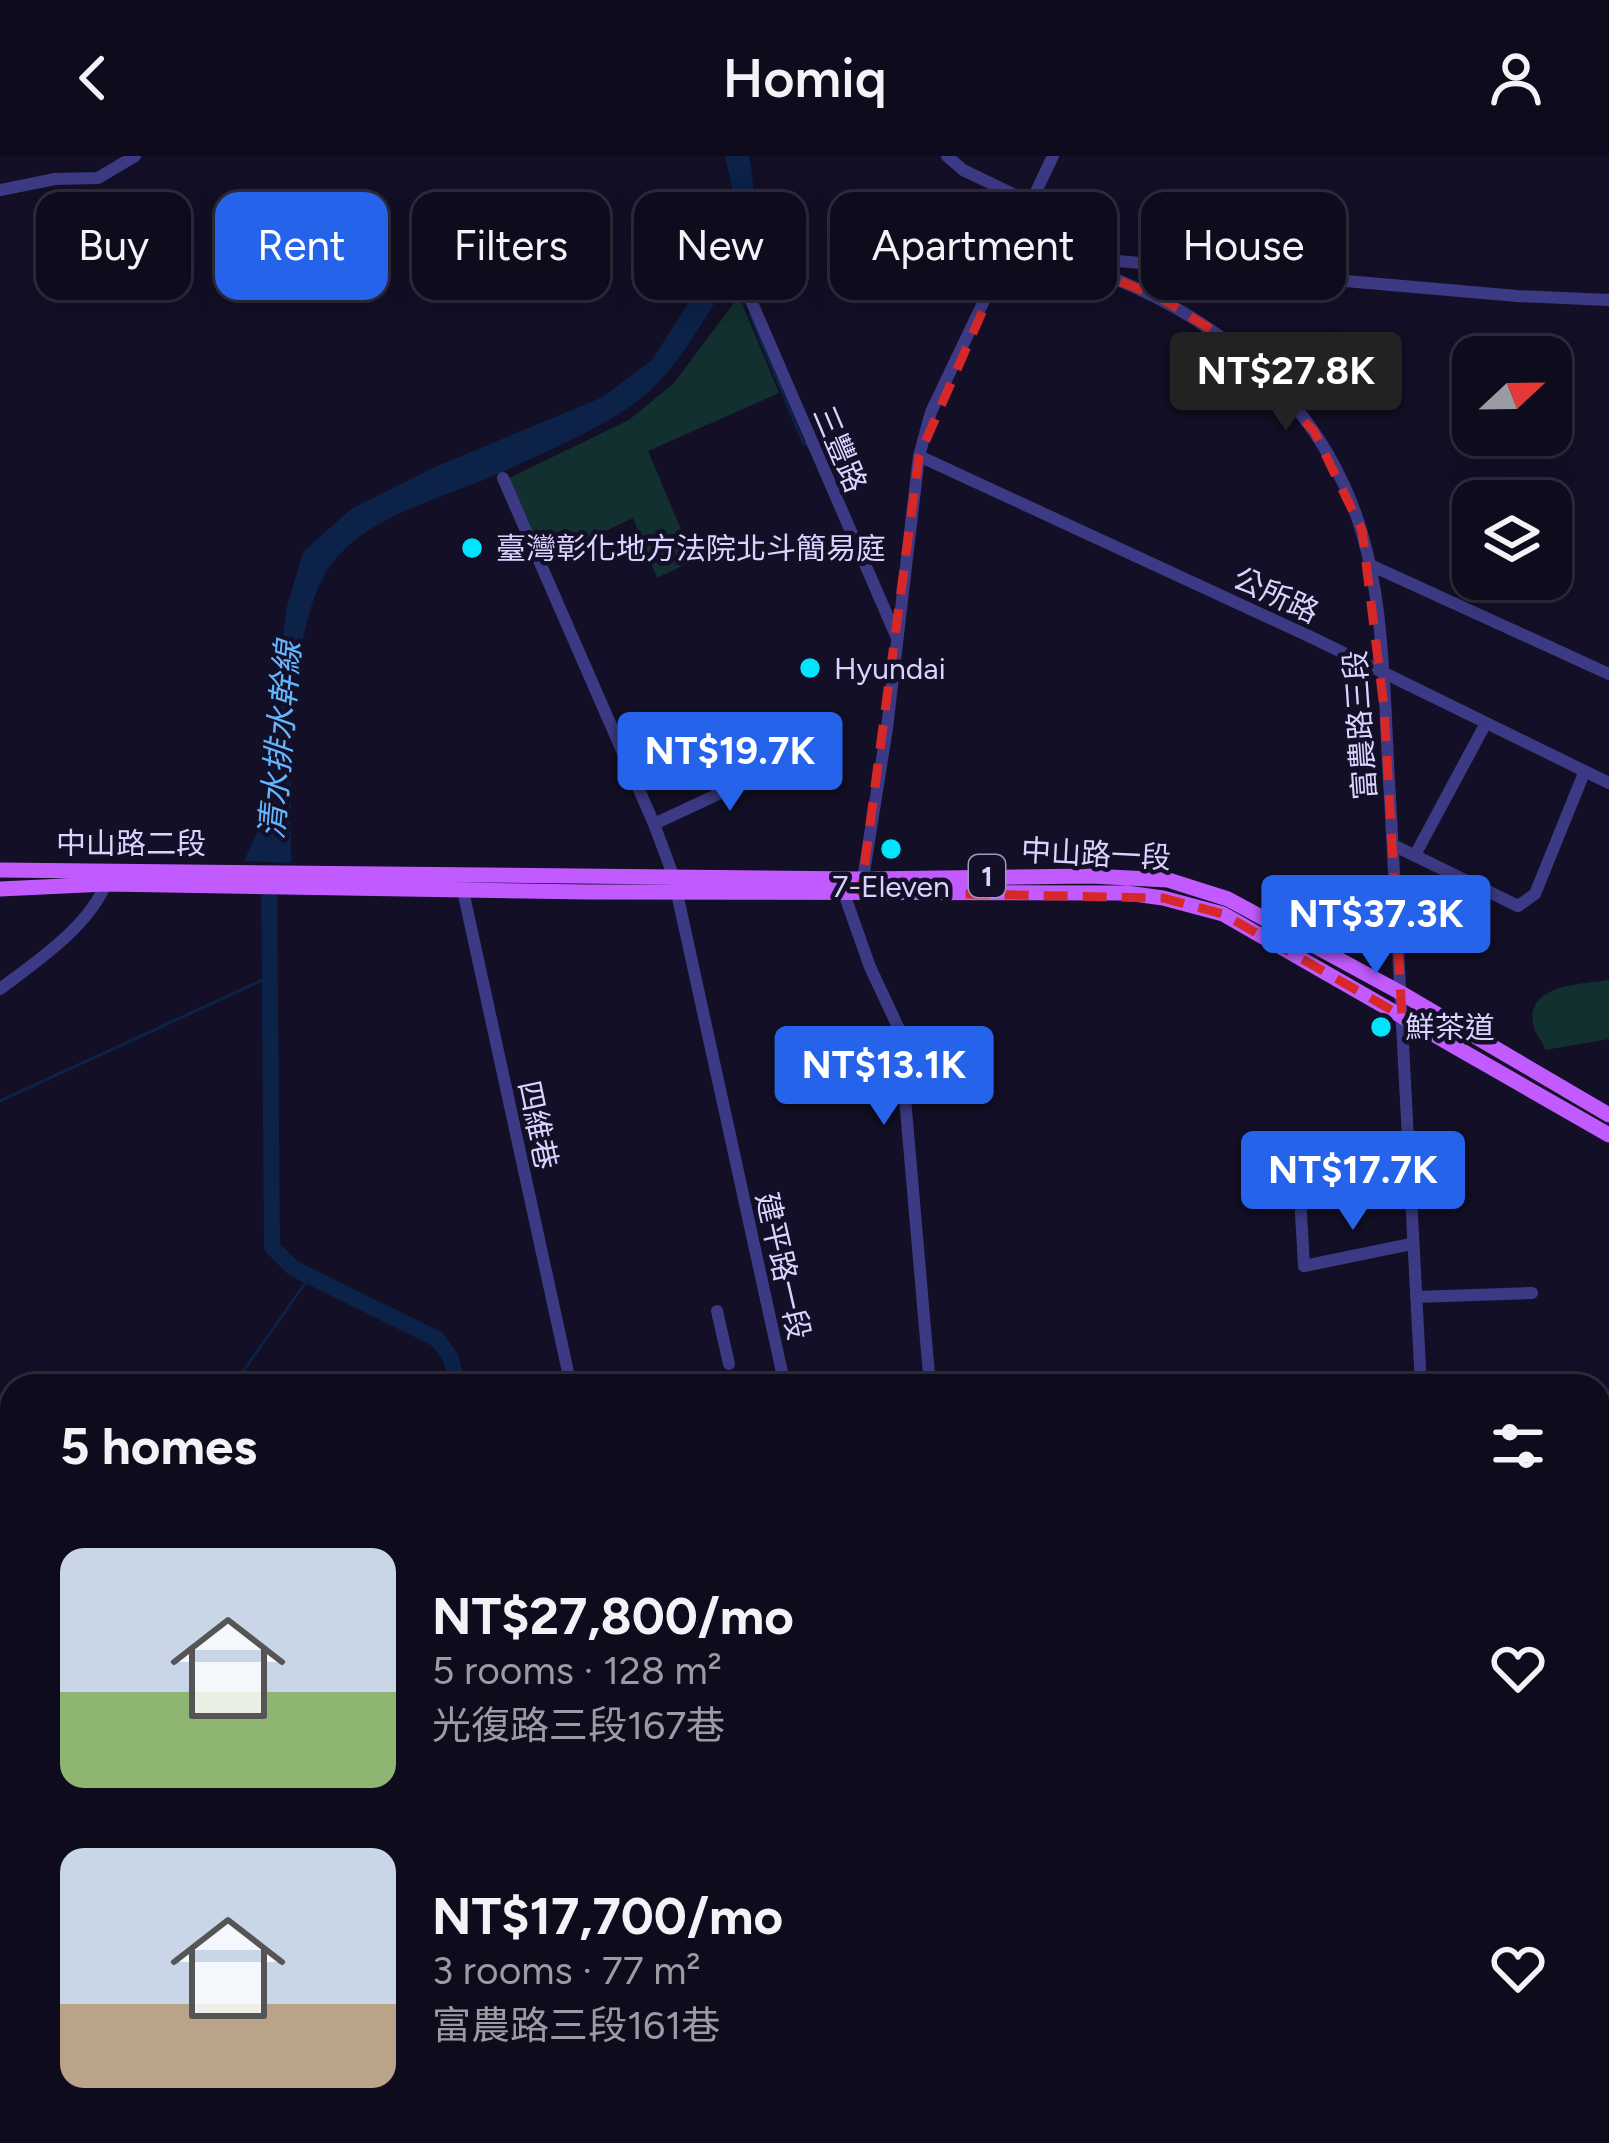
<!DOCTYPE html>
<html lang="en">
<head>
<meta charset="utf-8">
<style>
  body { margin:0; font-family:Figtree,"Noto Sans TC",sans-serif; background:#1c1929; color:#f1f3f6; height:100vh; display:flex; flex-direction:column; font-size:45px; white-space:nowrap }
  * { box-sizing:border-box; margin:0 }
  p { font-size:39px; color:#9b9ba3 }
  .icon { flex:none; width:66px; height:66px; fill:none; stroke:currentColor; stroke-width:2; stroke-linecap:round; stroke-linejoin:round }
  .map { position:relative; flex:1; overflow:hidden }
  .side { position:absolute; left:0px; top:1218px; width:1611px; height:771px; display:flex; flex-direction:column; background:#0e0b1c; border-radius:36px 36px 0 0; box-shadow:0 6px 30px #0003,0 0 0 3px #2e2b3b }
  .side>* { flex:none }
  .hud { position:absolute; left:36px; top:36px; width:1539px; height:108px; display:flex; gap:24px }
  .needle { width:78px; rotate:68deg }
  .tools { position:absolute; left:1452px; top:180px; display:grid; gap:24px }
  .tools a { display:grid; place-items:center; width:120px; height:120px; border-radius:24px; background:#0e0b1c; box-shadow:0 6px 30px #0003,0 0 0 3px #2e2b3b; font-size:60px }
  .price { position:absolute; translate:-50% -102px; padding:0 27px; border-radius:12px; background:#2563eb; color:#fff; font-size:39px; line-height:78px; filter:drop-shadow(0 3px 6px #0008) }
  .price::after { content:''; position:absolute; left:50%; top:72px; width:36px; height:27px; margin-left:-18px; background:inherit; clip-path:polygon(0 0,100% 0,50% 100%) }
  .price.selected { background:#222; color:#fff }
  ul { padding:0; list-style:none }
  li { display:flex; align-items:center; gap:36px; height:300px; padding:0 60px }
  li span { display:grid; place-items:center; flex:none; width:336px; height:240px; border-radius:24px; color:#555 }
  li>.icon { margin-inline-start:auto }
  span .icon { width:144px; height:144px; fill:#fffc; stroke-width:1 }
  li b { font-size:51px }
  h2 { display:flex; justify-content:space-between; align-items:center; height:144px; padding:0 60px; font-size:51px }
  .chip { padding:0 42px; border-radius:24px; background:#0e0b1c; box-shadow:0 6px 30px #0003,0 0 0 3px #2e2b3b; font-size:42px; line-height:108px }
  .chip.selected { background:#2563eb; color:#fff }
  header { display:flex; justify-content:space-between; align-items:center; height:156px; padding:0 60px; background:#0e0b1c; font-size:54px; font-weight:600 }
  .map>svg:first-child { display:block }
  .green { fill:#12302f }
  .water { fill:#0c2248 }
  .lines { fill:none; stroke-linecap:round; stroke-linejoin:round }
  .stream { stroke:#0c2248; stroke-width:3 }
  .river { stroke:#0c2248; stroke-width:16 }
  .minor { stroke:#3d3a85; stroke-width:12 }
  .major { stroke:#c25bff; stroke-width:15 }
  .marked { fill:none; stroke:#d62828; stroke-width:9; stroke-dasharray:24 15; stroke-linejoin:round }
  .poi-dot { fill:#00e5ff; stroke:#130f26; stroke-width:4.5 }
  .labels { text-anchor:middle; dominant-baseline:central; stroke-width:9; stroke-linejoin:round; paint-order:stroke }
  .shield { fill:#130f26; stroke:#9e99be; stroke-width:3 }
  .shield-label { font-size:27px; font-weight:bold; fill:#d9d4ff }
  .street-label { font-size:30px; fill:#d9d4ff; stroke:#130f26 }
  .poi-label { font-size:30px; fill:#d9d4ff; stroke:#130f26; text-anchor:start }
  .water-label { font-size:33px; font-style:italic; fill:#62b6ff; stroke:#130f26 }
</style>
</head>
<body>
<header><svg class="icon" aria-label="back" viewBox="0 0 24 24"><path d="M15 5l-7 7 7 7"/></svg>Homiq<svg class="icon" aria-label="person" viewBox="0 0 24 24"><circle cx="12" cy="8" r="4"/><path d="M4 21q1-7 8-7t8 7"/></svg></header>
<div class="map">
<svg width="1609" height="1987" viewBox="0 0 1609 1987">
  <rect width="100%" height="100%" fill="#130f26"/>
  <!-- green -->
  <path class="green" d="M739,140L779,237L648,295L694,404L657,422L633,362L546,404L509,322L629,264L674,227Z
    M1609,824V883L1545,894C1543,885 1535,878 1533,868C1526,828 1583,828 1609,824Z"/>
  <!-- water -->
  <path class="water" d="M725,0H749C761,60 748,95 716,145C691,184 670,223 631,250C593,276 544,297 502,316C444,343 357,360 324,420C287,486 291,630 291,707L244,705L261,668L286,454L303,396L351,353L435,311L603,241L652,204L723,93L732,31Z"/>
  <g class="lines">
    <!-- stream -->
    <path class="stream" d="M732,113L744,143
      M750,158L803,286L809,291
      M0,945L269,821
      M233,1230L310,1120
      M114,1977L121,1987
      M715,1977L716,1987
      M876,1977L880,1987
      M87,1987V1977"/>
    <!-- river -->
    <path class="river" d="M269,717L272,1091L293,1112L437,1183L451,1202L457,1230
      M901,1977L904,1987"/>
    <!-- minor -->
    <path class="minor" d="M947,0L963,14L1032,47
      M0,34L55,23L98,22L135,0
      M1036,98C1165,129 1287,204 1344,329C1388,423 1383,540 1390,641C1402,837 1409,1034 1421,1230
      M1072,101L1517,140L1609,144
      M747,119L750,142L897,482
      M919,300L1315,483L1609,627
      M503,322L654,668L673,719L785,1230
      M1368,408L1609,518
      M654,668L787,606
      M1393,689L1518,750L1535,738L1584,617
      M1415,699L1486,567
      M841,729L870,811L899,873L930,1230
      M862,729L887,572L919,300L931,256L1053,0
      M462,730L571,1230
      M0,833C37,805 90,770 107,725
      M1298,1005L1304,1110L1411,1088
      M1416,1141L1532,1137
      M717,1155L729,1208
      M1599,1670L1609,1643
      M1461,1977V1987
      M1493,1987V1977"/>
    <!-- major -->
    <path class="major" d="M0,714L863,723L1091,720L1168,724L1228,743L1401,837L1609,959
      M0,733L106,728L586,736L1127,737L1163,742L1223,758L1609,979"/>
  </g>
  <!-- marked area -->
  <path class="marked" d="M1008,97L1075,107L1159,141L1220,179L1314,275L1362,374L1384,552L1402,860L1223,758L1163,742L861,736L919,300Z"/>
  <!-- markers -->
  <g class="poi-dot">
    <circle cx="472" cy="392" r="12"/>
    <circle cx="810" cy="512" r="12"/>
    <circle cx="891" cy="693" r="12"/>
    <circle cx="1381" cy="871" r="12"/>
  </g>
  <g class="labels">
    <!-- shield labels -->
    <rect class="shield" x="969" y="699" width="36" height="42" rx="9"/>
    <g class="shield-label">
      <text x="987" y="720">1</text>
    </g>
    <!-- street labels -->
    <g class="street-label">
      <text transform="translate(840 293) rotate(67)">三豐路</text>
      <text transform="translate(1276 439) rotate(25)">公所路</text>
      <text transform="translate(1360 569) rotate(-94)">富農路三段</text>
      <text x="131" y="687">中山路二段</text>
      <text transform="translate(1096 698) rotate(3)">中山路一段</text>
      <text transform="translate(538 969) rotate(78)">四維巷</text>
      <text transform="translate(783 1110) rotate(77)">建平路一段</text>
    </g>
    <!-- poi labels -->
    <g class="poi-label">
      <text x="496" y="392">臺灣彰化地方法院北斗簡易庭</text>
      <text x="834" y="512">Hyundai</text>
      <text x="891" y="730" text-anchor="middle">7-Eleven</text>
      <text x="1405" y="871">鮮茶道</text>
    </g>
    <!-- water labels -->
    <g class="water-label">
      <text transform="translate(280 584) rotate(-85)">清水排水幹線</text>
    </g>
  </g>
</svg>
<div class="tools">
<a><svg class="needle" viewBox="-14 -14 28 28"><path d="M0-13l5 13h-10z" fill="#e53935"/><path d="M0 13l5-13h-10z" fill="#9b9ba3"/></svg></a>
<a><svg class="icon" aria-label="layers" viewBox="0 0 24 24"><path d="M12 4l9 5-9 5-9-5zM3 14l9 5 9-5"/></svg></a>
</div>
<b class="price selected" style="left:1286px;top:278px">NT$27.8K</b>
<b class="price" style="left:730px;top:658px">NT$19.7K</b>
<b class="price" style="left:1376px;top:821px">NT$37.3K</b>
<b class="price" style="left:884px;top:972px">NT$13.1K</b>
<b class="price" style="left:1353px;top:1077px">NT$17.7K</b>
<div class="hud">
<a class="chip">Buy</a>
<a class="chip selected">Rent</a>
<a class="chip">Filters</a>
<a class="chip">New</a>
<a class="chip">Apartment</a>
<a class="chip">House</a>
</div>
<section class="side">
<h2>5 homes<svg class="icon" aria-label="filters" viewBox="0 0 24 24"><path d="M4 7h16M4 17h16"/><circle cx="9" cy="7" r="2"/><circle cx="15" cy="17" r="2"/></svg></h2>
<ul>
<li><span style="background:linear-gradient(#c9d6e8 60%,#8fb573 0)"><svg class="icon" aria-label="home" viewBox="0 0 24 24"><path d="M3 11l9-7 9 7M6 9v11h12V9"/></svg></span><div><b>NT$27,800/mo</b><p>5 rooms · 128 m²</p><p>光復路三段167巷</p></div><svg class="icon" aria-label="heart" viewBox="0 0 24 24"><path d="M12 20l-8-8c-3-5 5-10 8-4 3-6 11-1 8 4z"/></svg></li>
<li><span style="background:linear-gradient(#c9d6e8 65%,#b9a48a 0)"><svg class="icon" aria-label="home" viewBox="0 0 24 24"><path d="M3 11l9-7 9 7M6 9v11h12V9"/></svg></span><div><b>NT$17,700/mo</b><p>3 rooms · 77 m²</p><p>富農路三段161巷</p></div><svg class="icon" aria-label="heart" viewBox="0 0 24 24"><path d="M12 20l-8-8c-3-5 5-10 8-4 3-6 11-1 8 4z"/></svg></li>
</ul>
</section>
</div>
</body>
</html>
